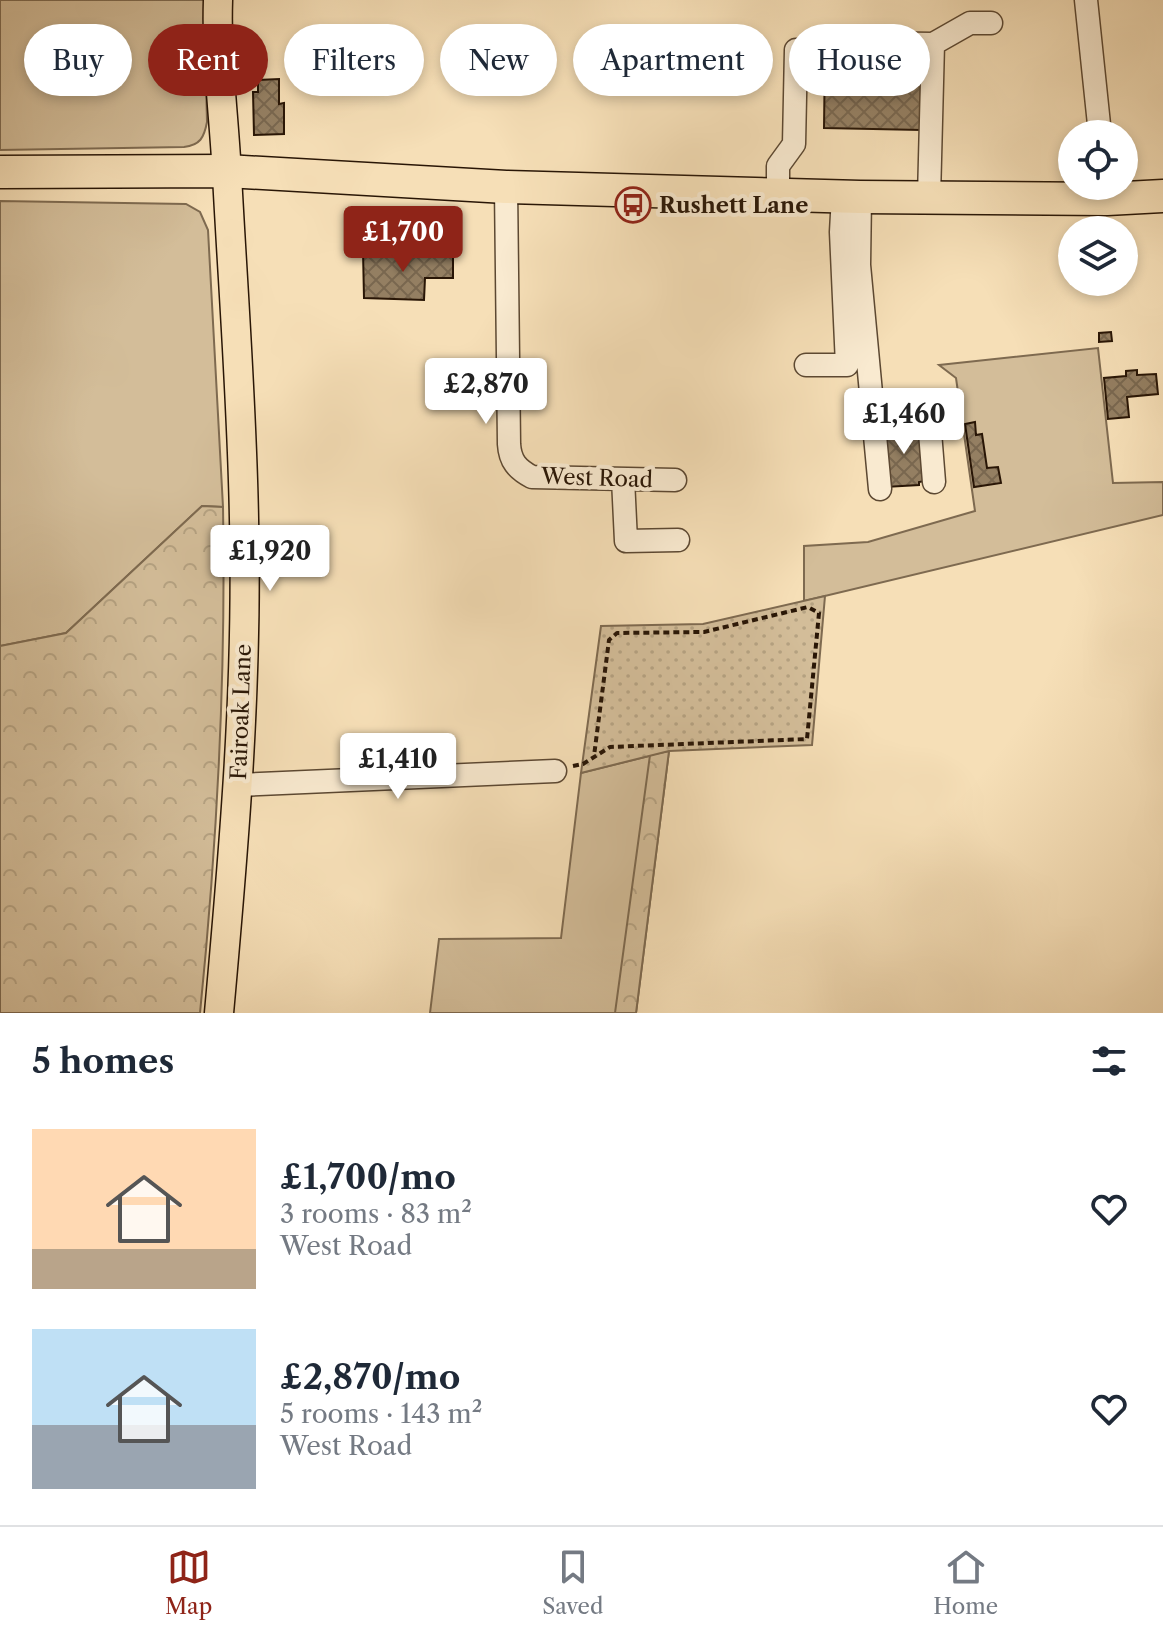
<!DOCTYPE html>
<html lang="en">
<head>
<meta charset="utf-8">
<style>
  body { margin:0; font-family:"Libre Caslon Text",serif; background:#f2f2f3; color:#1f2937; height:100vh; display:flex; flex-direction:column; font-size:30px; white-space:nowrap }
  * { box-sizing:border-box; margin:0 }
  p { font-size:26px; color:#747a83 }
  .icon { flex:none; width:44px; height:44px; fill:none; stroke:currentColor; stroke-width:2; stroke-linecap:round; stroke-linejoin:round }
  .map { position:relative; height:1013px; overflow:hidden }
  .details { display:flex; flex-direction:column; background:#fff; flex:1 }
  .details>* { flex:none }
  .hud { position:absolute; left:24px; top:24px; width:1116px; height:72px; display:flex; gap:16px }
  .controls { position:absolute; left:1058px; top:120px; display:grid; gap:16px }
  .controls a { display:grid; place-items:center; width:80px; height:80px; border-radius:50%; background:#fff; box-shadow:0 4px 12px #0003; font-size:40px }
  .price { position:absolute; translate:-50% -68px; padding:0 18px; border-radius:8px; background:#fff; color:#222; font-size:26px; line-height:52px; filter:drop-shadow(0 2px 4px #0008) }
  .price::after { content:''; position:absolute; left:50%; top:48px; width:24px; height:18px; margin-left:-12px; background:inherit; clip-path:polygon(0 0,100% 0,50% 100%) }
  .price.active { background:#8f2418; color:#fff }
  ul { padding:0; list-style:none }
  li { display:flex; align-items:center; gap:24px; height:200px; padding:0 32px }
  li span { display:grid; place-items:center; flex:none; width:224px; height:160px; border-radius:0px; color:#555 }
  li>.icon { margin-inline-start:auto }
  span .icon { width:96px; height:96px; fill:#fffc; stroke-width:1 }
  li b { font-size:34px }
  h2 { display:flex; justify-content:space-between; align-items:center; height:96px; padding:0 32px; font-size:34px }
  .pill { padding:0 28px; border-radius:36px; background:#fff; box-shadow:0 4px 12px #0003; font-size:28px; line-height:72px }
  .pill.active { background:#8f2418; color:#fff }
  .dock { display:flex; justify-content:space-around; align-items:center; height:112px; border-top:2px solid #e0e1e3; background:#fff; font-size:22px; color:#747a83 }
  .dock a { display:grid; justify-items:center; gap:4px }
  .dock .active { color:#8f2418 }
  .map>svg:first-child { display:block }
  .green { fill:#d3bd99; stroke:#7e6a50; stroke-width:2 }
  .forest { fill:url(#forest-crowns); stroke:#7e6a50; stroke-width:2 }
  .park { fill:url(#park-dots); stroke:#7e6a50; stroke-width:2 }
  .building { fill:url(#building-cross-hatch); stroke:#291606; stroke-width:2 }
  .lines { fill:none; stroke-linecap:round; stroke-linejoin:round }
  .minor-casing { stroke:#5c4832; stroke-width:25 }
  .major-casing { stroke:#291606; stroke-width:31 }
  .highway-casing { stroke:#291606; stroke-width:35 }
  .path { stroke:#291606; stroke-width:4; stroke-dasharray:6 4; stroke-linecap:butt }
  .minor { stroke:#f9ead0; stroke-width:22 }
  .major { stroke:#f6dfb7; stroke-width:28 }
  .highway { stroke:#f6dfb7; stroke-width:32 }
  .labels { text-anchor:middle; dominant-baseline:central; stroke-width:8; stroke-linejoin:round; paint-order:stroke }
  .poi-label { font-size:22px; font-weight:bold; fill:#291606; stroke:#f9ead0; text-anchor:start }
  .street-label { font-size:22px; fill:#291606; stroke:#f9ead0 }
</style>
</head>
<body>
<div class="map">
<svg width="1163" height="1013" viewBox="0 0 1163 1013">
  <defs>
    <pattern id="forest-crowns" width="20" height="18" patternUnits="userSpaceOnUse" patternTransform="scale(2)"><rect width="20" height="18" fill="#d3bd99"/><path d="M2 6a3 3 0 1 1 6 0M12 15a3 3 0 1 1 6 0" fill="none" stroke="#b5a282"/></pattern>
    <pattern id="park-dots" width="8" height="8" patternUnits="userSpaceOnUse" patternTransform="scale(2)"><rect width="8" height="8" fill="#d3bd99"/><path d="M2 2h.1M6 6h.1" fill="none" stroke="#b5a282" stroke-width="1.8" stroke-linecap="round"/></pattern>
    <pattern id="building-cross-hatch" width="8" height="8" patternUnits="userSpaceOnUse" patternTransform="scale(2)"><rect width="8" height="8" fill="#947f62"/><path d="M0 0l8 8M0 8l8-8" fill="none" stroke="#79674f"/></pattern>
  </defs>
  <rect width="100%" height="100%" fill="#f6dfb7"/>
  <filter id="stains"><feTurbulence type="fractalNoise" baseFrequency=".0025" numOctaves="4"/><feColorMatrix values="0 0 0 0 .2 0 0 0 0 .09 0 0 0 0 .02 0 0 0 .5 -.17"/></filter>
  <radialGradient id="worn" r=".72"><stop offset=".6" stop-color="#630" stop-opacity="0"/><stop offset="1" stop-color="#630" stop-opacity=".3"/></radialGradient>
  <!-- green -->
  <path class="green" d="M0,0H204L207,122C204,138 200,145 184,147L0,150Z
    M0,201L186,204L200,212L208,230L223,507L202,506L66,633L0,646Z
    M1098,348L1113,483L1163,482V515L804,601V546L868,542L975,511L956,378L939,365Z
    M669,751L636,1013H430L439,939L561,938L581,773Z"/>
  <!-- forest -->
  <path class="forest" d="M202,506L223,507C226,676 217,845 200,1013H0V646L66,633Z
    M669,751L636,1013H615L650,755Z"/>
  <!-- park -->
  <path class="park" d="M825,596L812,745L669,751L581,773L601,626L703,624Z"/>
  <!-- building -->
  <path class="building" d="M825,50L922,52L921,130L824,128Z
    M279,79V104L284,103V134L254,135L253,92H258V80Z
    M363,251L453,254V278H425L424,300L364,298Z
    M1111,332L1112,341L1099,342V333Z
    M1137,370V375L1156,374L1158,394L1127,397L1129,417L1108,419L1104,378L1126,376V371Z
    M918,419V428H922L925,481L919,482V485L885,487L881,432L903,430V420Z
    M975,422L976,435L982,434L987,468L998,467L1001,483L974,487L965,424Z"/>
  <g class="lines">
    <defs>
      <path id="minor" d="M1086,0L1100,134
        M863,43L933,44L929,197
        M933,44L970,23H991
        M506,187L509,444C510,461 517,469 532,477L675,480
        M778,194V166L794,144L796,50
        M860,197L859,265L880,489
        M806,365H847L841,232L843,196
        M873,408L928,407L934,482
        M623,479L626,541L678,540
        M239,785L555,771"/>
      <path id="major" d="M218,0C216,59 224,116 227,175C233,289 242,404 244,519C248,684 234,848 219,1013"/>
      <path id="highway" d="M0,172L227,171L506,187L860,197L1107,199L1163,196"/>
    </defs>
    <!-- minor casing -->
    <use href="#minor" class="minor-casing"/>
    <!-- major casing -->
    <use href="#major" class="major-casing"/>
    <!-- highway casing -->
    <use href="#highway" class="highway-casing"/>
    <!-- path -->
    <path class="path" d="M573,766L583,764L610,747L807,739L819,613L808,607L704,632L617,633L609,640L594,756"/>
    <!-- minor -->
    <use href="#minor" class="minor"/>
    <!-- major -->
    <use href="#major" class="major"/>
    <!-- highway -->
    <use href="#highway" class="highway"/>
  </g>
  <!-- icons -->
  <defs>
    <symbol id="bus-ring" viewBox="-11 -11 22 22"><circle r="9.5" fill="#f9ead0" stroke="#8f2418" stroke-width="1.5"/><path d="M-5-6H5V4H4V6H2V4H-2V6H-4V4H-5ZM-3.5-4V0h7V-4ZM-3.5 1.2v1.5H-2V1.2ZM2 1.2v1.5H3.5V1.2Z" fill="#8f2418"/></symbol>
  </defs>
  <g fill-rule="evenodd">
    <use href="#bus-ring" x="613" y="185" width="40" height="40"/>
  </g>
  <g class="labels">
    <!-- poi labels -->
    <g class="poi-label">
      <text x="659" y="205">Rushett Lane</text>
    </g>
    <!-- street labels -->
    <g class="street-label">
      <text transform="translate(597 478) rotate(2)">West Road</text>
      <text transform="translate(241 712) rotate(-88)">Fairoak Lane</text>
    </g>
  </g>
  <rect width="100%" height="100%" filter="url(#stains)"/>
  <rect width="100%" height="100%" fill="url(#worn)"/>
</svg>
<div class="controls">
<a><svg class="icon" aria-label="locate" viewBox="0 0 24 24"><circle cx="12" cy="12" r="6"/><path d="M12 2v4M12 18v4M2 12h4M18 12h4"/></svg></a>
<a><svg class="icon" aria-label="layers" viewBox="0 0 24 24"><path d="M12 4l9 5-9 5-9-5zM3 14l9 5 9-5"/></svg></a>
</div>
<b class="price active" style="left:403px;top:274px">£1,700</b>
<b class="price" style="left:486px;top:426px">£2,870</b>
<b class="price" style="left:904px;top:456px">£1,460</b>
<b class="price" style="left:270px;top:593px">£1,920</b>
<b class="price" style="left:398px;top:801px">£1,410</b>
<div class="hud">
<a class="pill">Buy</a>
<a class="pill active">Rent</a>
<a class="pill">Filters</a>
<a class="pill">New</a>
<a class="pill">Apartment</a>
<a class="pill">House</a>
</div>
</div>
<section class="details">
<h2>5 homes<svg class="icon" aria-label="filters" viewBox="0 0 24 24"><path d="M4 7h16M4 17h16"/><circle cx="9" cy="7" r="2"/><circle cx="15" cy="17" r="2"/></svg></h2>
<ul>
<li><span style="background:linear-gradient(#ffd9b3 75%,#b9a48a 0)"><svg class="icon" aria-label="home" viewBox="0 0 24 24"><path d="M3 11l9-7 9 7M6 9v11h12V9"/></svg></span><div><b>£1,700/mo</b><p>3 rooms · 83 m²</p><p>West Road</p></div><svg class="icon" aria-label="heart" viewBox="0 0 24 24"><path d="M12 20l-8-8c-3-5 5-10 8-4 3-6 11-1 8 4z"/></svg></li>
<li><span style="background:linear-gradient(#bfe0f5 60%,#9aa5b1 0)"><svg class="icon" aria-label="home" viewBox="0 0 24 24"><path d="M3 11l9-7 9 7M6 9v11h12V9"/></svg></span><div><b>£2,870/mo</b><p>5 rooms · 143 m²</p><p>West Road</p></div><svg class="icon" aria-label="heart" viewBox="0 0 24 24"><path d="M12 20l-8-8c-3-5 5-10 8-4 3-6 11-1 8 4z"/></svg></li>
</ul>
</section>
<nav class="dock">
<a class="active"><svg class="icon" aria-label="map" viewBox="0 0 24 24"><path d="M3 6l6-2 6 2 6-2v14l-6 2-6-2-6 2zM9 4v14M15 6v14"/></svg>Map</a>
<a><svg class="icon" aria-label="saved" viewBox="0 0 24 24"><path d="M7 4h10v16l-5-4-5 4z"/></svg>Saved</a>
<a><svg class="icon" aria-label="home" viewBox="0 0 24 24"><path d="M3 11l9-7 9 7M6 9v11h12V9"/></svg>Home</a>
</nav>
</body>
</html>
